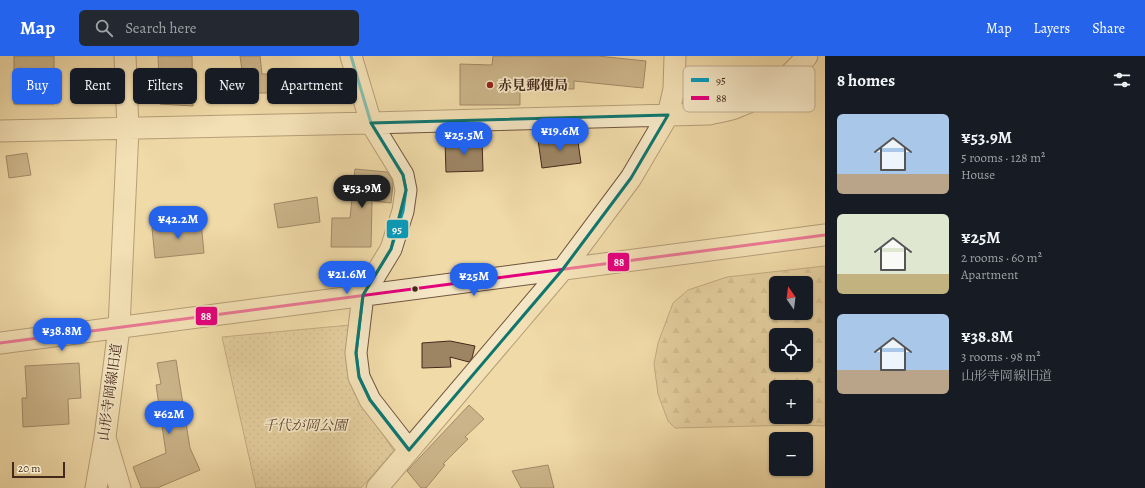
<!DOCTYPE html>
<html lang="en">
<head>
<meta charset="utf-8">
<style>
  body { margin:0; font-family:Alegreya,"Noto Serif JP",serif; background:#242831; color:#f1f3f6; height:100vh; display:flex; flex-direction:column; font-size:15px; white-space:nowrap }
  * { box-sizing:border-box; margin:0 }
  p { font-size:13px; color:#9ea1a6 }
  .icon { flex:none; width:22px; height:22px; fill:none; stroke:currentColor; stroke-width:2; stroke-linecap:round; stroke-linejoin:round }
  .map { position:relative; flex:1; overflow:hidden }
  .details { display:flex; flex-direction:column; background:#171b24; width:320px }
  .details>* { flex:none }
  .guide { position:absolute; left:12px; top:12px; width:380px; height:36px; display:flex; gap:8px }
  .needle { width:26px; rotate:346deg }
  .buttons { position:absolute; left:769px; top:220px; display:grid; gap:8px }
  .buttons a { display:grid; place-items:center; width:44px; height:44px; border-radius:6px; background:#171b24; box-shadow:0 1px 3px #0004; font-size:20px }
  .scale { position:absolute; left:12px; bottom:10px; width:53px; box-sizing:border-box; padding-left:4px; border:2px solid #44291b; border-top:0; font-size:11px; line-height:14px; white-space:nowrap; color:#44291b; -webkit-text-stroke:3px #f5e7c6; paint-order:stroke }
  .price { position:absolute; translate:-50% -34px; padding:0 9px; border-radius:14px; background:#2563eb; color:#fff; font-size:13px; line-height:26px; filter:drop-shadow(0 1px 2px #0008) }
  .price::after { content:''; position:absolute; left:50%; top:24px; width:12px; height:9px; margin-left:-6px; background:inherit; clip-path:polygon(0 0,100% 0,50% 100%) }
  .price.current { background:#222; color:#fff }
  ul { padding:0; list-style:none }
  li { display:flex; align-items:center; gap:12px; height:100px; padding:0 12px }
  li span { display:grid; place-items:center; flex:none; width:112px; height:80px; border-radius:6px; color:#555 }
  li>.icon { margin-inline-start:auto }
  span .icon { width:48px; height:48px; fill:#fffc; stroke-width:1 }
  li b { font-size:17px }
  h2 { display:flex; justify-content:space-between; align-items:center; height:48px; padding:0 12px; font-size:17px }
  .pill { padding:0 14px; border-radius:6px; background:#171b24; box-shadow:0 1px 3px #0004; font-size:14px; line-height:36px }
  .pill.current { background:#2563eb; color:#fff }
  header { display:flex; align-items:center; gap:24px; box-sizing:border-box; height:56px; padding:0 20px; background:#2563eb; color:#fff }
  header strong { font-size:19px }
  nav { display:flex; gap:22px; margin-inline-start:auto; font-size:14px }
  .search { width:280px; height:36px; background:#242831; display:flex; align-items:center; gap:10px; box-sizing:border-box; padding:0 14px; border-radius:6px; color:#9ea1a6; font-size:15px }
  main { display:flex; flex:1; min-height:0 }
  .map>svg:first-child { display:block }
  .forest { fill:url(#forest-firs); stroke:#8c7256; fill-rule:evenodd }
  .park { fill:url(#park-dots); stroke:#8c7256 }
  .building { fill:#9d8564; stroke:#44291b }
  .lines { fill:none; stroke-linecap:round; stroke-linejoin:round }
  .minor-casing { stroke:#6f553e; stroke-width:23 }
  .minor { stroke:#f5e7c6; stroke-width:21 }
  .bus-1-casing { stroke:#f5e7c6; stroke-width:6 }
  .bus-2-casing { stroke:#f5e7c6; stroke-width:6 }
  .bus-1 { stroke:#079cbc; stroke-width:3 }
  .bus-2 { stroke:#e5007d; stroke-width:3 }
  .marked { fill:none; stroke:#0f766e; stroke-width:3; stroke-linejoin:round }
  .poi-dot { fill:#8f2418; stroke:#f5e7c6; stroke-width:1.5 }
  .bus-dot { fill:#44291b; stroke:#f5e7c6; stroke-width:1.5 }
  .labels { text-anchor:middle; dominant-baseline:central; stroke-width:3.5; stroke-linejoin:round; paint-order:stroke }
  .poi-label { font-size:14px; font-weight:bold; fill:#44291b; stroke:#f5e7c6; text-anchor:start }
  .street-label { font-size:14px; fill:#44291b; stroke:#f5e7c6 }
  .park-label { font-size:14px; font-style:italic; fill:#614632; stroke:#f5e7c6 }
  .key { fill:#f5e7c6; stroke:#c0ae93; stroke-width:1 }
  .key-label { font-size:11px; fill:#44291b }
  .line-badge { stroke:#f5e7c6; stroke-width:1.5 }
  .badge-label { font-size:11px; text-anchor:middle; font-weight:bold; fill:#fff }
</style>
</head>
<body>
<header>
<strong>Map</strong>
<div class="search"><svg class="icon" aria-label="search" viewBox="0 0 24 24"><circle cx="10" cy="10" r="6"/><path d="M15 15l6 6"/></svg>Search here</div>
<nav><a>Map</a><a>Layers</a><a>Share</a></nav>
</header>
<main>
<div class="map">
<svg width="825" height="432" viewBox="0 0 825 432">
  <defs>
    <pattern id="forest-firs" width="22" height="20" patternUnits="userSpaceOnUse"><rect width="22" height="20" fill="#d3bc90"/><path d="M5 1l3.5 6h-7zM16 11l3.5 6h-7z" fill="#ad9975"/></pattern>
    <pattern id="park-dots" width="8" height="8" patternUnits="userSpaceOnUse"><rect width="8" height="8" fill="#d3bc90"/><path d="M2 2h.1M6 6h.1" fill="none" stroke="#ad9975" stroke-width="1.8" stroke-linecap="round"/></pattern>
  </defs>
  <rect width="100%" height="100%" fill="#f0daa8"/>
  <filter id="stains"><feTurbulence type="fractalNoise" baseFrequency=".005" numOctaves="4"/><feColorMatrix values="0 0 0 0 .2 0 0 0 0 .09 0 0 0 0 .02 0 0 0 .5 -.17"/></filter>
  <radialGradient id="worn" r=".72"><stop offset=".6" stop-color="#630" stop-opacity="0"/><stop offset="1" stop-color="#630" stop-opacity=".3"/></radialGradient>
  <!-- forest -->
  <path class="forest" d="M825,210V370L799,369L675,372L668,365L658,338L654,308L658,287L673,247L688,234L727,221ZM776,227H806V257H776ZM776,279H806V309H776ZM776,331H806V361H776Z"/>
  <!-- park -->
  <path class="park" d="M350,269L361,345L394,395L361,432H256L222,281Z"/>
  <!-- building -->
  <path class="building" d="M14,0H54V48H14Z
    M158,0H192L193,50L160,48Z
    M240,0H260L262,18H324V40L281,42V37H245Z
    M493,0H598L646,5L643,32L574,25V33L520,32V49H460V8L492,9Z
    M577,79L581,107L542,112L538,84Z
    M482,84L483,115L446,116L445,85Z
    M27,97L31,119L9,122L6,100Z
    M355,113L387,116L392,123L393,129L391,147L372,145L371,191H331L332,162H350Z
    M317,141L320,166L278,172L274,148Z
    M201,166L204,197L155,202L152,172Z
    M450,285L475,290L472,302L469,306L450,301L451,311L422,312V287Z
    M176,304L190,392L200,414L157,432H141L133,411L166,397L156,329L161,328L157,307Z
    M79,307L81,342L68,343L69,368L23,371L22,342H27L25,310Z
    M469,349L484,363L465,381L468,383L443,408L445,409L426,432H421L407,415Z
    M548,409L554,432H521L512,415Z"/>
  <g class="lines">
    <defs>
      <path id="minor" d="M351,0L371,67L403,119L406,134L403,155L391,193L363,239L356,297L359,321L370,344L409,394
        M0,75L371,67L709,58C718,56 728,55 737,51C764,41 789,22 807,0
        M0,287L825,179
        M106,385L120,432
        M96,432L105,381L119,272L128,73L125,0
        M377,432L563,213L631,122L668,59L674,33L675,0"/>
    </defs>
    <!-- minor casing -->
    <use href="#minor" class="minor-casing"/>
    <!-- minor -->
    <use href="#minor" class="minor"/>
    <defs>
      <path id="bus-1" d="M351,0L371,67L403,119L406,134L403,155L391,193L363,239L356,297L359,321L370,344L409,394"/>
      <path id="bus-2" d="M0,287L825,179"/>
    </defs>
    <!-- bus-1 casing -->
    <use href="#bus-1" class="bus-1-casing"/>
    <!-- bus-2 casing -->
    <use href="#bus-2" class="bus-2-casing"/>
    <!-- bus-1 -->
    <use href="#bus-1" class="bus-1"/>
    <!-- bus-2 -->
    <use href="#bus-2" class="bus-2"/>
  </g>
  <!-- marked area -->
  <path d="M0 0H825V432H0ZM668,59L631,122L563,213L409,394L370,344L359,321L356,297L363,239L391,193L406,134L403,119L371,67Z" fill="#f0daa8" fill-opacity=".55" fill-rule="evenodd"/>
  <path class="marked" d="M668,59L631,122L563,213L409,394L370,344L359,321L356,297L363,239L391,193L406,134L403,119L371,67Z"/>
  <!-- markers -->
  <circle class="poi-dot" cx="490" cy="29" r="4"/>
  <circle class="bus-dot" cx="415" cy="233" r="3.5"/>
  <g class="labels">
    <!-- poi labels -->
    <g class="poi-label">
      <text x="498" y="29">赤見郵便局</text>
    </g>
    <!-- street labels -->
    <g class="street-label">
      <text transform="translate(110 336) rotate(-82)">山形寺岡線旧道</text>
    </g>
    <!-- park labels -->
    <g class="park-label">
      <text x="305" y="369">千代が岡公園</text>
    </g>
  </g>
  <!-- legend -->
  <rect x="683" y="10" width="132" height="46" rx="6" class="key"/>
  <rect x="691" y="22" width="18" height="4" fill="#079cbc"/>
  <rect x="691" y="40" width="18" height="4" fill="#e5007d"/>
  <g class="key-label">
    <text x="716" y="28">95</text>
    <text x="716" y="46">88</text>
  </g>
  <g class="line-badge">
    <rect x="386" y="163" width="23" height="20" rx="4" fill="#079cbc"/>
    <rect x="607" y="196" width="23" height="20" rx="4" fill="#e5007d"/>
    <rect x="195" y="250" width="23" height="20" rx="4" fill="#e5007d"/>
  </g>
  <g class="badge-label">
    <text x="397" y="177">95</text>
    <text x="619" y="210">88</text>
    <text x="206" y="264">88</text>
  </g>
  <rect width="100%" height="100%" filter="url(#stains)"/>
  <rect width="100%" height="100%" fill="url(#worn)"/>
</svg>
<div class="buttons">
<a><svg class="needle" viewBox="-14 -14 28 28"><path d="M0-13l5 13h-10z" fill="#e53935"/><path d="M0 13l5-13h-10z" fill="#9ea1a6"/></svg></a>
<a><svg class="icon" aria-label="locate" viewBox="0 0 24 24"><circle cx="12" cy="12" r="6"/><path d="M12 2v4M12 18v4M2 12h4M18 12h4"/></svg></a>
<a>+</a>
<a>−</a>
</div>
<div class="scale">20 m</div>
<b class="price" style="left:560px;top:96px">¥19.6M</b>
<b class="price" style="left:464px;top:100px">¥25.5M</b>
<b class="price current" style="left:362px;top:153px">¥53.9M</b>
<b class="price" style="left:178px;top:184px">¥42.2M</b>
<b class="price" style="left:347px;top:239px">¥21.6M</b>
<b class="price" style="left:474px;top:241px">¥25M</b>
<b class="price" style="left:62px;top:296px">¥38.8M</b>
<b class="price" style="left:169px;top:379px">¥62M</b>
<div class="guide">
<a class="pill current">Buy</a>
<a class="pill">Rent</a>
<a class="pill">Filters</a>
<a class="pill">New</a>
<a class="pill">Apartment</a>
</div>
</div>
<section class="details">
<h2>8 homes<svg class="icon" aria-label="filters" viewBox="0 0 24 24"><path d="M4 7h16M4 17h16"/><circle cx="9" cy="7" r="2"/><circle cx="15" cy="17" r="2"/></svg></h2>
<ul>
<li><span style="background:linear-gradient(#a9c7e8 75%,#b9a48a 0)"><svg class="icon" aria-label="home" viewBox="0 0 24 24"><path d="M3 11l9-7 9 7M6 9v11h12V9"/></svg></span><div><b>¥53.9M</b><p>5 rooms · 128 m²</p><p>House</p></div></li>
<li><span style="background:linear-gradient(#dfe7d0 75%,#c2b280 0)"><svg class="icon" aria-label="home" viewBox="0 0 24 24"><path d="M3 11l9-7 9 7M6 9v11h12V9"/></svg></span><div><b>¥25M</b><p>2 rooms · 60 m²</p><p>Apartment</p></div></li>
<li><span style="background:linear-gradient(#a9c7e8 70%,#b9a48a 0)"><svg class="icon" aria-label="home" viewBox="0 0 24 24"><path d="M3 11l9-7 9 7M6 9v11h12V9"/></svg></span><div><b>¥38.8M</b><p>3 rooms · 98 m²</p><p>山形寺岡線旧道</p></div></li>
</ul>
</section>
</main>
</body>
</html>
